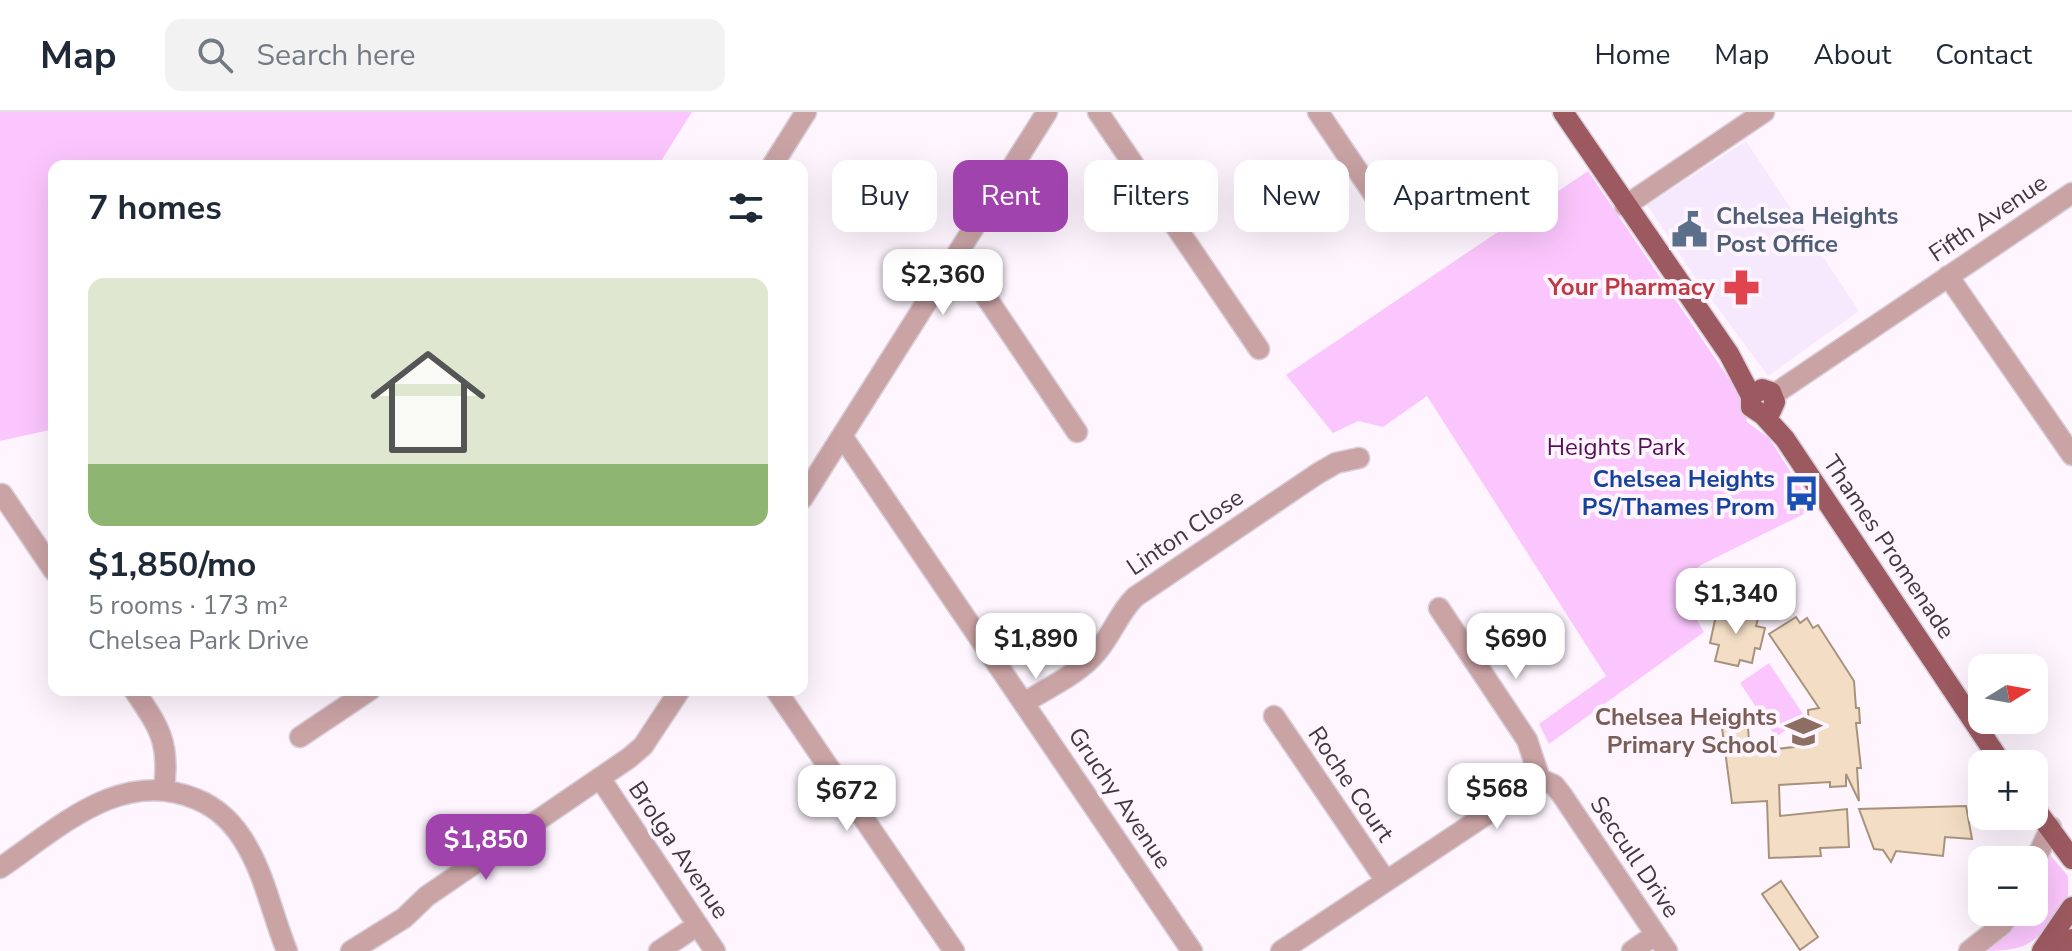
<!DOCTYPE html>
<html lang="en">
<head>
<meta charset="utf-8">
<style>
  body { margin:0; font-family:"Nunito Sans",sans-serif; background:#f2f2f3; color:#1f2937; height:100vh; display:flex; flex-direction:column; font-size:30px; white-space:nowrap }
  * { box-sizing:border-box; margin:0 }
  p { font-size:26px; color:#747a83 }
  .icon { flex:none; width:44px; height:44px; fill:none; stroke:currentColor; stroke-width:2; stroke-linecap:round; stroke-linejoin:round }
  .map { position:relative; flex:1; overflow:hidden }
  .panel { position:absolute; left:48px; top:48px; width:760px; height:536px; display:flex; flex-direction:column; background:#fff; border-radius:16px; box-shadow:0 8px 32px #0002 }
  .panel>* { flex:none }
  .hud { position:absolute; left:832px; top:48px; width:760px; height:72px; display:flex; gap:16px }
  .needle { width:52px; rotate:79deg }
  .buttons { position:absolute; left:1968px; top:542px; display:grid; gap:16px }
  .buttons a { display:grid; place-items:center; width:80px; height:80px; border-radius:16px; background:#fff; box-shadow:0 8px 32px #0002; font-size:40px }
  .price { position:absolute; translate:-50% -68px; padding:0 18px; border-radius:16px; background:#fff; color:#222; font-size:26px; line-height:52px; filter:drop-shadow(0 2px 4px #0008) }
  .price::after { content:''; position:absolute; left:50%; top:48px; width:24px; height:18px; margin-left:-12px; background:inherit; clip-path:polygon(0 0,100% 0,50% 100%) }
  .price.active { background:#a043ad; color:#fff }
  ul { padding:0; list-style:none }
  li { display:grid; align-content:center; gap:16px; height:424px; padding:0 40px }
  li+li { border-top:2px solid #e0e1e3 }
  li span { display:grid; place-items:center; height:248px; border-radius:16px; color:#555 }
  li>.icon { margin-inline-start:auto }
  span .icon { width:144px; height:144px; fill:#fffc; stroke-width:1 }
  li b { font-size:34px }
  h2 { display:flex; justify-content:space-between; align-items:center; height:96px; padding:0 40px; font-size:34px }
  .tag { padding:0 28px; border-radius:16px; background:#fff; box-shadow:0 8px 32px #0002; font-size:28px; line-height:72px }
  .tag.active { background:#a043ad; color:#fff }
  header { display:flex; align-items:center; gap:48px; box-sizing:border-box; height:112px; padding:0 40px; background:#fff; border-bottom:2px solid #e0e1e3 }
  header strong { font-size:38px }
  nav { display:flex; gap:44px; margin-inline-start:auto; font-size:28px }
  .search { width:560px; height:72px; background:#f2f2f3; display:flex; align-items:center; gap:20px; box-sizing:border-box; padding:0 28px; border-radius:16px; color:#747a83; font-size:30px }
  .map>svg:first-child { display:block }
  .commercial { fill:#f6e9fd }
  .green { fill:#fbc6fd }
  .building { fill:#f3ddc4; stroke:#a7937c; stroke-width:2 }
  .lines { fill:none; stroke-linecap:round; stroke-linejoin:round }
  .minor-casing { stroke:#d8cfd8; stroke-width:23 }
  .major-casing { stroke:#d8cfd8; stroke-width:23 }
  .minor { stroke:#caa3a5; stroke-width:20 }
  .major { stroke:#9c5a60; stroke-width:20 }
  .labels { text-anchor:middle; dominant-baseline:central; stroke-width:8; stroke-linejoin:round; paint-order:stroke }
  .service-label { font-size:24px; font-weight:bold; fill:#4e5e75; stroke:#fef5fe; text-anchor:start }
  .street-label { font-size:24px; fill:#413842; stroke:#fef5fe }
  .health-label { font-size:24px; font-weight:bold; fill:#be3a42; stroke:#fef5fe; text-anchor:end }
  .park-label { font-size:24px; fill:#530f57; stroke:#fef5fe }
  .transit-label { font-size:24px; font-weight:bold; fill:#164399; stroke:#fef5fe; text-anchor:end }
  .education-label { font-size:24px; font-weight:bold; fill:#785e54; stroke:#fef5fe; text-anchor:end }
</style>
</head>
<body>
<header>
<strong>Map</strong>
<div class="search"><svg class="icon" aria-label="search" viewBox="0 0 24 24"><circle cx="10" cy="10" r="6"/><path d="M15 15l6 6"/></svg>Search here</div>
<nav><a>Home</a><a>Map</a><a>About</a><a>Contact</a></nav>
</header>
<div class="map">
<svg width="2072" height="839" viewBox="0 0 2072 839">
  <rect width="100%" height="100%" fill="#fef5fe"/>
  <!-- commercial -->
  <path class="commercial" d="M1746,29L1859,199L1768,264L1697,168L1647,93Z"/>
  <!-- green -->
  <path class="green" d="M0,0H692L658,54H54V317L0,329Z
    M1588,59L1742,286L1747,310L1769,326L1814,397L1701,453L1676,474L1704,520L1549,632L1539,612L1606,564L1427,284L1383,315L1358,309L1333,321L1286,263Z
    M1769,551L1805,605L1776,625L1740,571Z
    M2050,743L2068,764V787C2036,827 2037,839 1982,839L2020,800H2034L2039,759Z"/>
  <!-- building -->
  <path class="building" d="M1718,494L1759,503L1756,514L1765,516L1760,537L1755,536L1752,551L1740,548L1738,554L1715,549L1719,533L1710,531Z
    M1796,505L1800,511L1807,506L1813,516L1818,513L1854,569L1856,596H1859L1860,611H1856L1861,656H1857L1859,689L1846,662V674L1830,675V670L1779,673L1780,704L1847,697L1849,735L1820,736L1821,744L1769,746L1767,689L1732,691L1722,616L1748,615L1749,630L1777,629V637L1810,633L1808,598L1819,596L1769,522Z
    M1966,694L1972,727L1945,725L1943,744L1896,739L1891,750L1883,738L1874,737L1859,697Z
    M1781,769L1818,825L1800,838L1762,782Z"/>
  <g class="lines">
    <defs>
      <path id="minor" d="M1098,0L1259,237
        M1318,0L1387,102
        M772,54L806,0
        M1625,94L1764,0
        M952,150L974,167L1077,320
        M1948,164L2072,343
        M1773,283L2072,81
        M842,324L1192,839
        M2,382L54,459
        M802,387L1047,0
        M1439,496L1527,628L1540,667
        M134,578C159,615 170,630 164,676
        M776,578L954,839
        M1024,591C1047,576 1079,562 1096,541C1112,523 1118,502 1135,485L1317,362L1336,351L1359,346
        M1274,604L1386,769
        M300,625L370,578
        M600,666L715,839
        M2034,751L2051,715
        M0,756C59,716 121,655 196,687C219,696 236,714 248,736C266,768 273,805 287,839
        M351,839L404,806L427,784L629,646L643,634L680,578
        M659,839L698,813
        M1281,839L1540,667L1554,673L1562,683L1667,839
        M1632,839L1655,823
        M1969,839L2002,813L2011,800"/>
      <path id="major" d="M1563,0L1729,242L1751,284
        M1763,303L1771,299L1775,290L1771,280L1762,277L1751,284V295L1763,303L1785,327L2002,652
        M2034,695L2072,747
        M2042,839L2072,795
        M2054,839L2072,827"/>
    </defs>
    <!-- minor casing -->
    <use href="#minor" class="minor-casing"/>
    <!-- major casing -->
    <use href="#major" class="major-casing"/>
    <!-- minor -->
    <use href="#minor" class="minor"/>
    <!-- major -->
    <use href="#major" class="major"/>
  </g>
  <!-- icons -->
  <defs>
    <symbol id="civic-bare" viewBox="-9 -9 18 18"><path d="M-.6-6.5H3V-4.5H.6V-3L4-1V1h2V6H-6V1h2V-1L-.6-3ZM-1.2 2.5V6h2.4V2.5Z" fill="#5c6f8a" stroke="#fef5fe" stroke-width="2.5" paint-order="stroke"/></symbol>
    <symbol id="pharmacy-bare" viewBox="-9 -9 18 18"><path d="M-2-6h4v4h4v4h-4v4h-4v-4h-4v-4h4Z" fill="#e0444e" stroke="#fef5fe" stroke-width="2.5" paint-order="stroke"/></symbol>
    <symbol id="bus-bare" viewBox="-9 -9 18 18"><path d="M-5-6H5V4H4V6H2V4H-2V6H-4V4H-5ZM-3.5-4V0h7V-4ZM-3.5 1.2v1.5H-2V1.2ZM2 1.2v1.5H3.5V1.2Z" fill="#1a4fb4" stroke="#fef5fe" stroke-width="2.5" paint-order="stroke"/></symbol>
    <symbol id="school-bare" viewBox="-9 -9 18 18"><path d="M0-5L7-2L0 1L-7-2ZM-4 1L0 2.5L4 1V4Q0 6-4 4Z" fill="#8d6e63" stroke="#fef5fe" stroke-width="2.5" paint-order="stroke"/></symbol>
  </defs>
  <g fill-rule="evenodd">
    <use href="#civic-bare" x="1664" y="92" width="51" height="51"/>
    <use href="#pharmacy-bare" x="1716" y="150" width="51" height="51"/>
    <use href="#bus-bare" x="1776" y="356" width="51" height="51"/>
    <use href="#school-bare" x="1778" y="594" width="51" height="51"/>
  </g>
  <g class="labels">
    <!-- service labels -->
    <g class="service-label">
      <text x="1716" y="104">Chelsea Heights<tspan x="1716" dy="28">Post Office</tspan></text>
    </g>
    <!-- street labels -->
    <g class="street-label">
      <text transform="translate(1988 106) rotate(-34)">Fifth Avenue</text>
      <text transform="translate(1185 420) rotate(-34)">Linton Close</text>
      <text transform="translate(1889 435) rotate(56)">Thames Promenade</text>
      <text transform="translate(1351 672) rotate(56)">Roche Court</text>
      <text transform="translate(1120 686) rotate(56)">Gruchy Avenue</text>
      <text transform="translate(679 738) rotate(56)">Brolga Avenue</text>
      <text transform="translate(1635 745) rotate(56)">Seccull Drive</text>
    </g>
    <!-- health labels -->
    <g class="health-label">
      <text x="1715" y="175">Your Pharmacy</text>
    </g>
    <!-- park labels -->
    <g class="park-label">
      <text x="1616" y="335">Heights Park</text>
    </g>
    <!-- transit labels -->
    <g class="transit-label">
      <text x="1775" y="367">Chelsea Heights<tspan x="1775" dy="28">PS/Thames Prom</tspan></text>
    </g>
    <!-- education labels -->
    <g class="education-label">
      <text x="1777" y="605">Chelsea Heights<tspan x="1777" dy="28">Primary School</tspan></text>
    </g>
  </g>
</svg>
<div class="buttons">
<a><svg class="needle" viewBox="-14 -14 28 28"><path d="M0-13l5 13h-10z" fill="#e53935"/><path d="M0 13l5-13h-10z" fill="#747a83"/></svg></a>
<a>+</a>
<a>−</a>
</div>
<b class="price" style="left:943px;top:205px">$2,360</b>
<b class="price" style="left:1736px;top:524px">$1,340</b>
<b class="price" style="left:1036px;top:569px">$1,890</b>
<b class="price" style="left:1516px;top:569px">$690</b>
<b class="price" style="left:1497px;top:719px">$568</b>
<b class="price" style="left:847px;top:721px">$672</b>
<b class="price active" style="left:486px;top:770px">$1,850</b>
<div class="hud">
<a class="tag">Buy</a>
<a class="tag active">Rent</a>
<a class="tag">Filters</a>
<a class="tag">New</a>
<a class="tag">Apartment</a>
</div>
<section class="panel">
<h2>7 homes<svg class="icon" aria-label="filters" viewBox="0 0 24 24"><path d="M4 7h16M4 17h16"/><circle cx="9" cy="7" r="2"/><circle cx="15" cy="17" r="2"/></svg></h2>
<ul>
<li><span style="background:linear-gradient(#dfe7d0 75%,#8fb573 0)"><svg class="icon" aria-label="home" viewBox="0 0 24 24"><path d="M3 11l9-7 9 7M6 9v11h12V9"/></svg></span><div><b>$1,850/mo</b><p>5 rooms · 173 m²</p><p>Chelsea Park Drive</p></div></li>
</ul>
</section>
</div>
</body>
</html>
